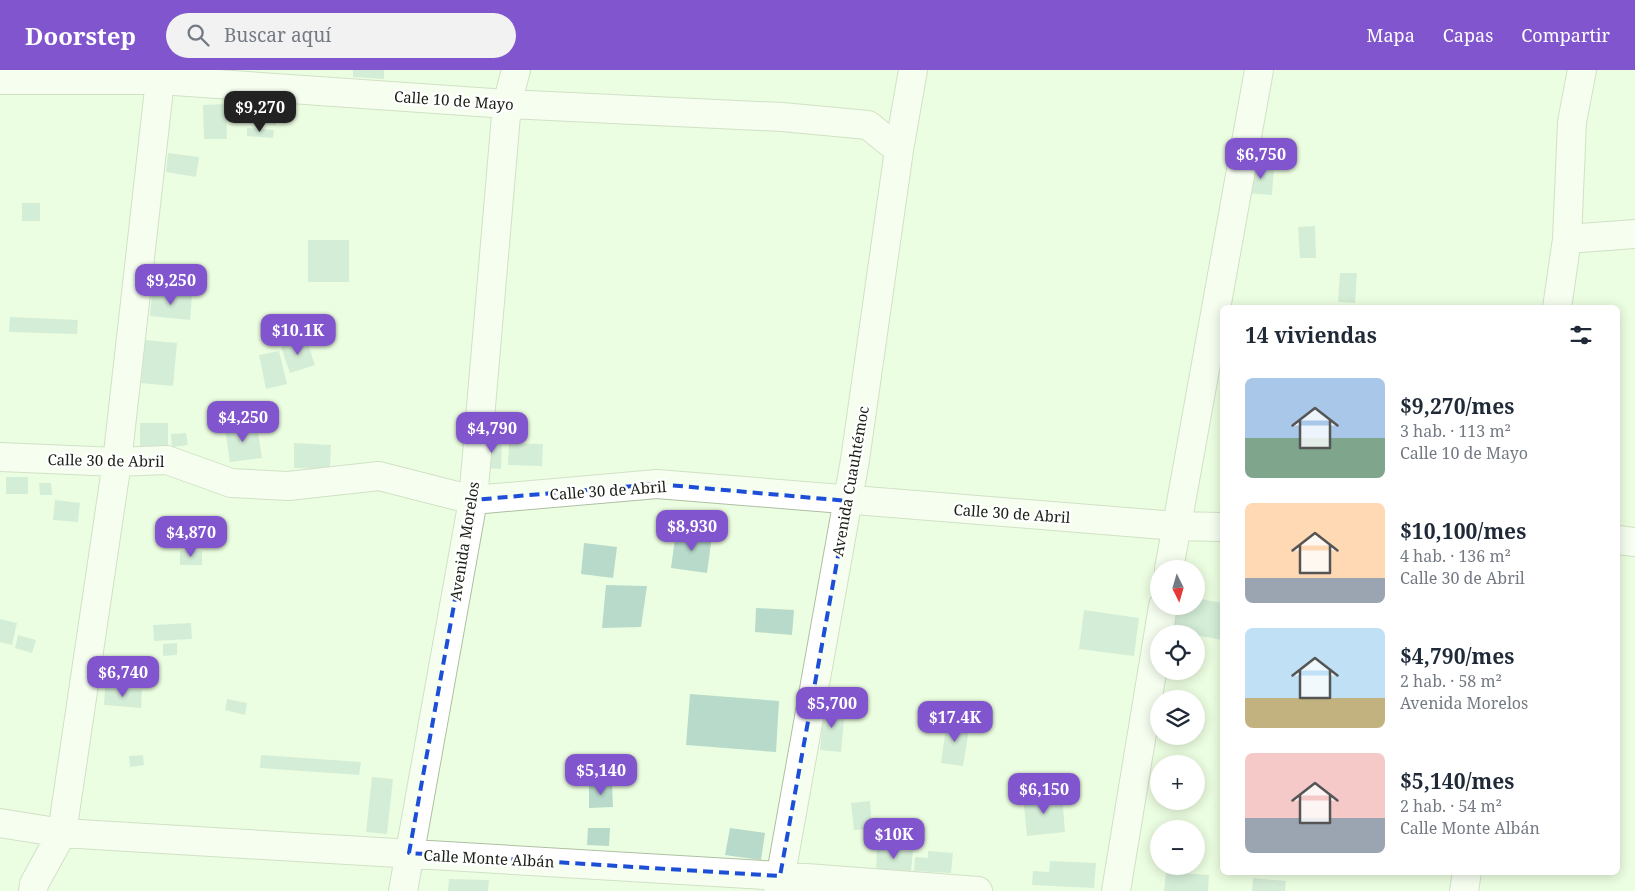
<!DOCTYPE html>
<html lang="es">
<head>
<meta charset="utf-8">
<style>
  body { margin:0; font-family:"Noto Serif",serif; background:#f2f2f3; color:#1f2937; height:100vh; display:flex; flex-direction:column; font-size:19px; white-space:nowrap }
  * { box-sizing:border-box; margin:0 }
  p { font-size:16px; color:#747a83 }
  .icon { flex:none; width:28px; height:28px; fill:none; stroke:currentColor; stroke-width:2; stroke-linecap:round; stroke-linejoin:round }
  .map { position:relative; flex:1; overflow:hidden }
  .drawer { position:absolute; left:1220px; top:235px; width:400px; height:570px; display:flex; flex-direction:column; background:#fff; border-radius:8px; box-shadow:0 2px 12px #0003 }
  .drawer>* { flex:none }
  .needle { width:32px; rotate:175deg }
  .buttons { position:absolute; left:1150px; top:490px; display:grid; gap:10px }
  .buttons a { display:grid; place-items:center; width:55px; height:55px; border-radius:50%; background:#fff; box-shadow:0 2px 12px #0003; font-size:25px }
  .price { position:absolute; translate:-50% -42px; padding:0 11px; border-radius:10px; background:#8155ce; color:#fff; font-size:16px; line-height:32px; filter:drop-shadow(0 1px 2px #0008) }
  .price::after { content:''; position:absolute; left:50%; top:30px; width:15px; height:11px; margin-left:-8px; background:inherit; clip-path:polygon(0 0,100% 0,50% 100%) }
  .price.selected { background:#222; color:#fff }
  ul { padding:0; list-style:none }
  li { display:flex; align-items:center; gap:15px; height:125px; padding:0 25px }
  li span { display:grid; place-items:center; flex:none; width:140px; height:100px; border-radius:8px; color:#555 }
  li>.icon { margin-inline-start:auto }
  span .icon { width:60px; height:60px; fill:#fffc; stroke-width:1 }
  li b { font-size:21px }
  h2 { display:flex; justify-content:space-between; align-items:center; height:60px; padding:0 25px; font-size:21px }
  header { display:flex; align-items:center; gap:30px; box-sizing:border-box; height:70px; padding:0 25px; background:#8155ce; color:#fff }
  header strong { font-size:24px }
  nav { display:flex; gap:28px; margin-inline-start:auto; font-size:18px }
  .search { width:350px; height:45px; background:#f2f2f3; display:flex; align-items:center; gap:12px; box-sizing:border-box; padding:0 18px; border-radius:28px; color:#747a83; font-size:19px }
  .map>svg:first-child { display:block }
  .building { fill:#b7daca }
  .lines { fill:none; stroke-linecap:round; stroke-linejoin:round }
  .minor-casing { stroke:#aebfa3; stroke-width:30 }
  .minor { stroke:#fff; stroke-width:28 }
  .marked { fill:none; stroke:#1d4ed8; stroke-width:4; stroke-dasharray:10 6; stroke-linejoin:round }
  .labels { text-anchor:middle; dominant-baseline:central; stroke-width:5; stroke-linejoin:round; paint-order:stroke }
  .street-label { font-size:15px; fill:#191f15; stroke:#fff }
</style>
</head>
<body>
<header>
<strong>Doorstep</strong>
<div class="search"><svg class="icon" aria-label="search" viewBox="0 0 24 24"><circle cx="10" cy="10" r="6"/><path d="M15 15l6 6"/></svg>Buscar aquí</div>
<nav><a>Mapa</a><a>Capas</a><a>Compartir</a></nav>
</header>
<div class="map">
<svg width="1635" height="821" viewBox="0 0 1635 821">
  <rect width="100%" height="100%" fill="#ecfee1"/>
  <!-- building -->
  <path class="building" d="M353,0H384V9L353,7Z
    M226,34L227,69H204L203,35Z
    M235,41L277,42L276,55L234,53Z
    M247,58L274,60L273,68L247,66Z
    M168,83L199,87L196,107L166,102Z
    M1250,95L1274,97L1272,125L1247,123Z
    M22,133H40V151H22Z
    M1315,156L1316,188H1300L1298,157Z
    M308,170H349V212H308Z
    M1340,203H1357L1355,233L1338,232Z
    M152,222L192,226L190,250L150,246Z
    M10,247L78,250L77,264L9,262Z
    M306,269L315,295L290,303L281,277Z
    M145,270L177,273L173,316L141,313Z
    M279,281L287,314L266,319L259,285Z
    M140,353H168V376L140,377Z
    M257,355L262,388L230,392L225,359Z
    M186,363L188,375L172,377L171,364Z
    M484,368L502,369L501,399L482,398Z
    M294,373L331,375L330,399L294,398Z
    M509,373L543,374L542,396L508,395Z
    M6,407H28V424H6Z
    M39,413H51L52,425H40Z
    M55,430L80,433L78,452L53,450Z
    M676,461L712,466L707,503L671,498Z
    M584,473L617,477L613,508L581,504Z
    M180,481H202V495H180Z
    M606,515L647,516L641,557L602,558Z
    M1196,528L1222,533V570L1173,561L1178,536H1196Z
    M756,538L794,540L792,565L755,562Z
    M1084,540L1139,548L1134,586L1079,579Z
    M0,549L17,553L12,575L0,572Z
    M191,553L192,569L154,571L153,555Z
    M18,565L36,570L32,583L15,578Z
    M177,573V585L163,586V574Z
    M105,618L142,620L141,638L104,635Z
    M690,624L779,631L776,682L686,675Z
    M227,629L247,633L245,645L225,640Z
    M824,637L845,639L841,682L820,680Z
    M947,649L970,653L963,696L941,693Z
    M143,685L144,695L130,697L129,686Z
    M261,685L361,692L359,705L260,698Z
    M372,707L393,709L387,764L366,762Z
    M612,714L613,737L589,738V715Z
    M1062,724L1065,762L1027,766L1023,727Z
    M870,731L872,759L854,760L851,733Z
    M588,758H610L609,776L587,775Z
    M730,758L765,763L761,790L725,785Z
    M877,779L913,781L911,801L876,800Z
    M928,781L953,783L951,803L914,801L915,787L928,788Z
    M1050,791L1096,793L1094,818L1032,815L1033,801L1049,802Z
    M1166,802L1209,805L1208,821H1164Z
    M1253,808L1286,811L1285,821H1252Z
    M449,809L489,810L488,821H448Z"/>
  <g class="lines">
    <defs>
      <path id="minor" d="M0,10H160L507,34L782,47L868,55L899,80
        M1567,169L1635,164
        M1557,238L1567,169L1572,52L1582,0
        M0,387L117,392L167,390L231,413L288,416L379,406L473,430L657,414L1176,456L1222,457
        M1618,470L1635,472
        M1169,499L1259,0
        M0,753L62,763L780,806L978,821
        M33,821L34,814L62,763L117,392L160,10L165,0
        M403,821L473,430L507,34L516,0
        M778,821L855,390L899,80L913,0
        M1116,821L1163,536
        M1464,821L1467,802"/>
    </defs>
    <!-- minor casing -->
    <use href="#minor" class="minor-casing"/>
    <!-- minor -->
    <use href="#minor" class="minor"/>
  </g>
  <!-- marked area -->
  <path d="M0 0H1635V821H0ZM657,414L848,431L780,806L409,783L473,430Z" fill="#ecfee1" fill-opacity=".55" fill-rule="evenodd"/>
  <path class="marked" d="M657,414L848,431L780,806L409,783L473,430Z"/>
  <g class="labels">
    <!-- street labels -->
    <g class="street-label">
      <text transform="translate(454 30) rotate(4)">Calle 10 de Mayo</text>
      <text transform="translate(106 390) rotate(1)">Calle 30 de Abril</text>
      <text transform="translate(850 411) rotate(-80)">Avenida Cuauhtémoc</text>
      <text transform="translate(608 420) rotate(-4)">Calle 30 de Abril</text>
      <text transform="translate(1012 443) rotate(4)">Calle 30 de Abril</text>
      <text transform="translate(464 471) rotate(-81)">Avenida Morelos</text>
      <text transform="translate(489 788) rotate(3)">Calle Monte Albán</text>
    </g>
  </g>
</svg>
<div class="buttons">
<a><svg class="needle" viewBox="-14 -14 28 28"><path d="M0-13l5 13h-10z" fill="#e53935"/><path d="M0 13l5-13h-10z" fill="#747a83"/></svg></a>
<a><svg class="icon" aria-label="locate" viewBox="0 0 24 24"><circle cx="12" cy="12" r="6"/><path d="M12 2v4M12 18v4M2 12h4M18 12h4"/></svg></a>
<a><svg class="icon" aria-label="layers" viewBox="0 0 24 24"><path d="M12 4l9 5-9 5-9-5zM3 14l9 5 9-5"/></svg></a>
<a>+</a>
<a>−</a>
</div>
<b class="price selected" style="left:260px;top:63px">$9,270</b>
<b class="price" style="left:1261px;top:110px">$6,750</b>
<b class="price" style="left:171px;top:236px">$9,250</b>
<b class="price" style="left:298px;top:286px">$10.1K</b>
<b class="price" style="left:243px;top:373px">$4,250</b>
<b class="price" style="left:492px;top:384px">$4,790</b>
<b class="price" style="left:692px;top:482px">$8,930</b>
<b class="price" style="left:191px;top:488px">$4,870</b>
<b class="price" style="left:123px;top:628px">$6,740</b>
<b class="price" style="left:832px;top:659px">$5,700</b>
<b class="price" style="left:955px;top:673px">$17.4K</b>
<b class="price" style="left:601px;top:726px">$5,140</b>
<b class="price" style="left:1044px;top:745px">$6,150</b>
<b class="price" style="left:894px;top:790px">$10K</b>
<section class="drawer">
<h2>14 viviendas<svg class="icon" aria-label="filters" viewBox="0 0 24 24"><path d="M4 7h16M4 17h16"/><circle cx="9" cy="7" r="2"/><circle cx="15" cy="17" r="2"/></svg></h2>
<ul>
<li><span style="background:linear-gradient(#a9c7e8 60%,#7fa58c 0)"><svg class="icon" aria-label="home" viewBox="0 0 24 24"><path d="M3 11l9-7 9 7M6 9v11h12V9"/></svg></span><div><b>$9,270/mes</b><p>3 hab. · 113 m²</p><p>Calle 10 de Mayo</p></div></li>
<li><span style="background:linear-gradient(#ffd9b3 75%,#9aa5b1 0)"><svg class="icon" aria-label="home" viewBox="0 0 24 24"><path d="M3 11l9-7 9 7M6 9v11h12V9"/></svg></span><div><b>$10,100/mes</b><p>4 hab. · 136 m²</p><p>Calle 30 de Abril</p></div></li>
<li><span style="background:linear-gradient(#bfe0f5 70%,#c2b280 0)"><svg class="icon" aria-label="home" viewBox="0 0 24 24"><path d="M3 11l9-7 9 7M6 9v11h12V9"/></svg></span><div><b>$4,790/mes</b><p>2 hab. · 58 m²</p><p>Avenida Morelos</p></div></li>
<li><span style="background:linear-gradient(#f6c9c9 65%,#9aa5b1 0)"><svg class="icon" aria-label="home" viewBox="0 0 24 24"><path d="M3 11l9-7 9 7M6 9v11h12V9"/></svg></span><div><b>$5,140/mes</b><p>2 hab. · 54 m²</p><p>Calle Monte Albán</p></div></li>
</ul>
</section>
</div>
</body>
</html>
